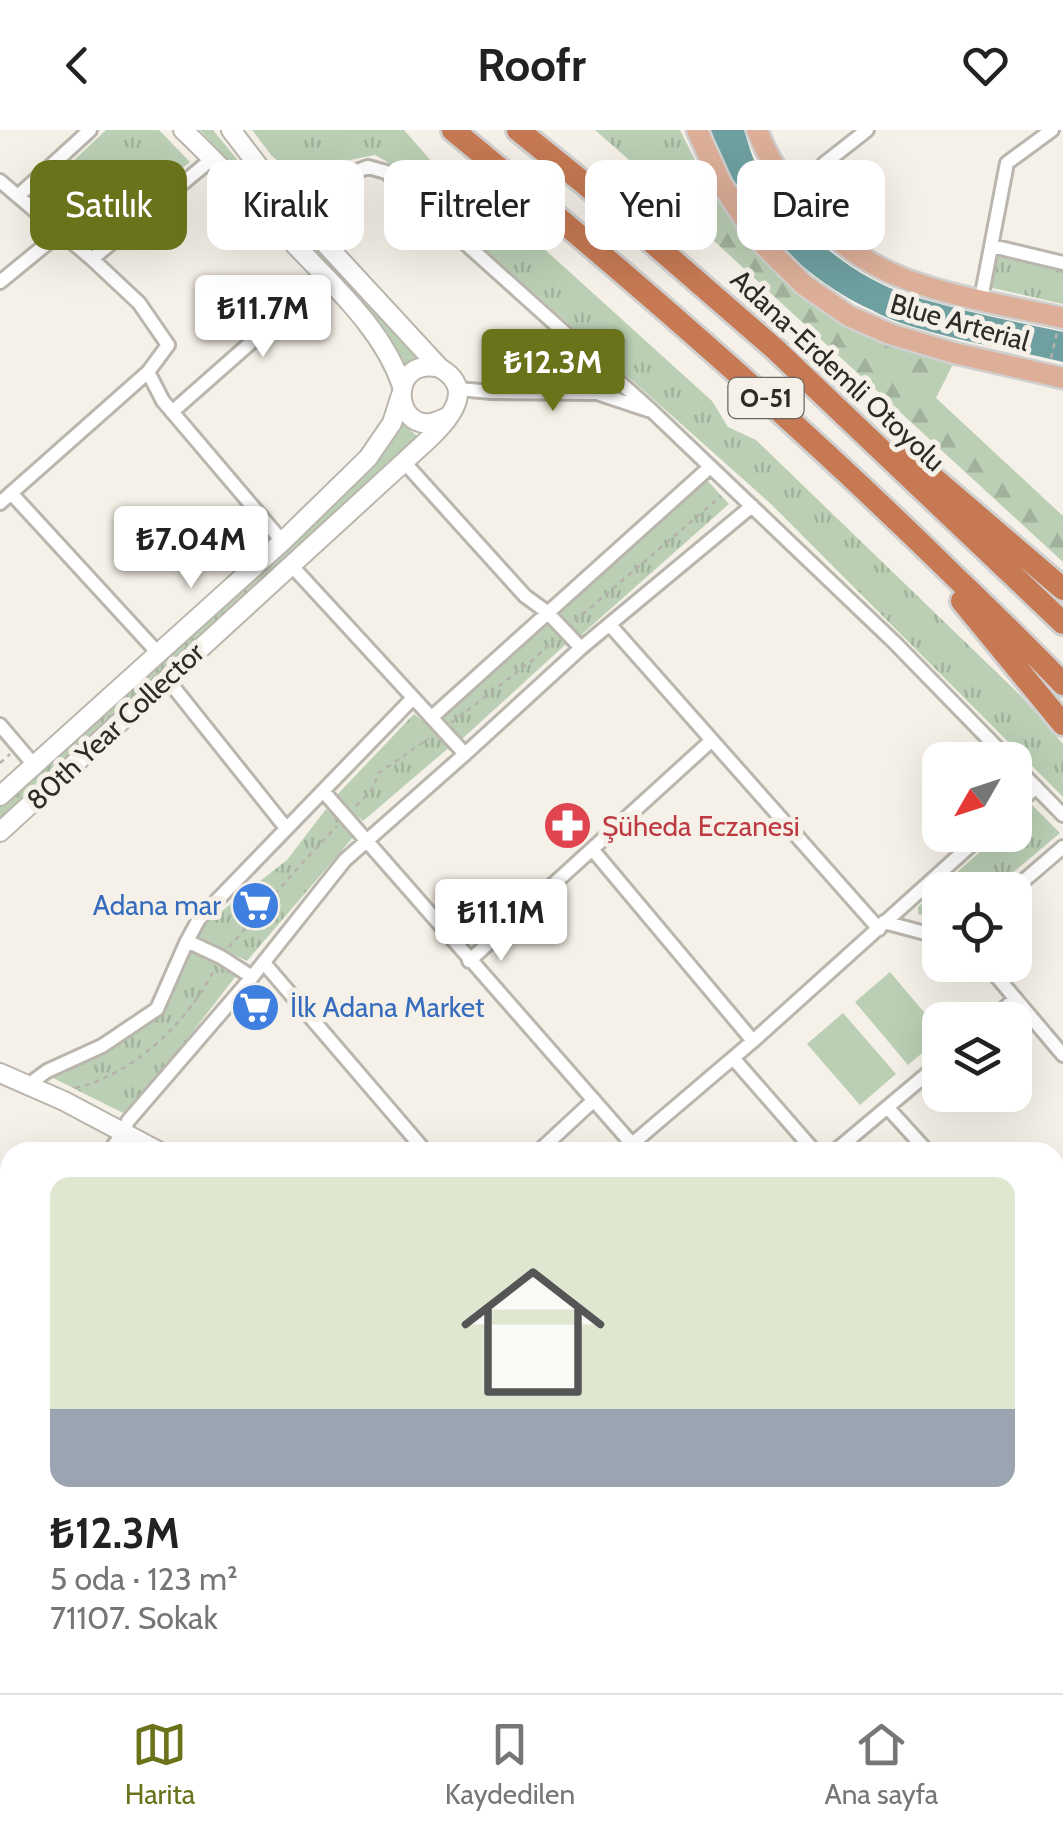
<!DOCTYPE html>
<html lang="tr">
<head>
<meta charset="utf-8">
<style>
  body { margin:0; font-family:Cabin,sans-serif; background:#f2f2f2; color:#222; height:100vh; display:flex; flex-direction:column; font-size:38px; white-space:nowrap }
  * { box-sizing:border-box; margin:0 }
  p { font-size:32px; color:#767676 }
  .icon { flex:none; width:55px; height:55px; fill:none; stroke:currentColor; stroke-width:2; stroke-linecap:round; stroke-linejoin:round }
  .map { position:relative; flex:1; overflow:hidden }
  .panel { position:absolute; left:0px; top:1012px; width:1065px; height:552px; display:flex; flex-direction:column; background:#fff; border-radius:30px 30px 0 0; box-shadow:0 10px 40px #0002 }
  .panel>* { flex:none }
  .hud { position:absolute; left:30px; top:30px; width:1005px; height:90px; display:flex; gap:20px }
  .needle { width:65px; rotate:231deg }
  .controls { position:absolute; left:922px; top:612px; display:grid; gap:20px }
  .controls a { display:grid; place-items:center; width:110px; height:110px; border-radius:20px; background:#fff; box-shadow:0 10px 40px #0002; font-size:50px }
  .price { position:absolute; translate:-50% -85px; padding:0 22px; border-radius:10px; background:#fff; color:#222; font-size:32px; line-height:65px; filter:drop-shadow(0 2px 5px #0008) }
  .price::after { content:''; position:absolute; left:50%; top:60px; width:30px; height:22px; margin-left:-15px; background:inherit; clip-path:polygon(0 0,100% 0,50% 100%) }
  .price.on { background:#6a721a; color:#fff }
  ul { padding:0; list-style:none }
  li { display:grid; align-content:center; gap:20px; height:530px; padding:0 50px }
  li+li { border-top:2px solid #e0e0e0 }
  li span { display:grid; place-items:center; height:310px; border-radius:20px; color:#555 }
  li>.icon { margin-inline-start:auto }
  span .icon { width:180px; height:180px; fill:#fffc; stroke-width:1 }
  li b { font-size:42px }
  .chip { padding:0 35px; border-radius:20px; background:#fff; box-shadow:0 10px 40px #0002; font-size:35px; line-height:90px }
  .chip.on { background:#6a721a; color:#fff }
  header { display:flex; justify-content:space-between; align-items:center; height:130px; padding:0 50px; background:#fff; font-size:45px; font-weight:800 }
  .menu { display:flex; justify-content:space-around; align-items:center; height:140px; border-top:2px solid #e0e0e0; background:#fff; font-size:28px; color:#767676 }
  .menu a { display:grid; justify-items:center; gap:5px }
  .menu .on { color:#6a721a }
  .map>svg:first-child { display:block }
  .grass { fill:url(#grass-tufts) }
  .forest { fill:url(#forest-firs) }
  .garden { fill:#bacfb4 }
  .water { fill:#6ea0a1 }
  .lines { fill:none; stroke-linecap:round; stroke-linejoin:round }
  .minor-casing { stroke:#bab6ad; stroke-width:18 }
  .secondary-casing { stroke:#bab6ad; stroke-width:22 }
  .primary-casing { stroke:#d1d0d0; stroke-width:25 }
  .motorway-casing { stroke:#d1d0d0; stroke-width:28 }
  .path { stroke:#b6b2ab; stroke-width:2.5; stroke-dasharray:5 5; stroke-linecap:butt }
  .minor { stroke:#fff; stroke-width:12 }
  .secondary { stroke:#fff; stroke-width:18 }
  .primary { stroke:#ddaf98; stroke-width:20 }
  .motorway { stroke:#c67953; stroke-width:22 }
  .labels { text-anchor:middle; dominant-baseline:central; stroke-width:10; stroke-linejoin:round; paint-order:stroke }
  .shield { fill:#f6f1e8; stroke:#696662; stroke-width:2.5 }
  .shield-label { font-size:25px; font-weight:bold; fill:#2d2b28 }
  .street-label { font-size:28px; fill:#2d2b28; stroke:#f6f1e8 }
  .health-label { font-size:28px; fill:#be3a42; stroke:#f6f1e8; text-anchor:start }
  .shop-label { font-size:28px; fill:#366cbe; stroke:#f6f1e8; text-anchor:end }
</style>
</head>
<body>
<header><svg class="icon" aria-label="back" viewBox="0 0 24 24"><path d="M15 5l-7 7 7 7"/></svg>Roofr<svg class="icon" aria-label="heart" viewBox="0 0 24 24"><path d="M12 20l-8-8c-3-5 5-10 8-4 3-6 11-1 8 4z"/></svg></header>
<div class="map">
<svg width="1063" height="1563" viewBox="0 0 1063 1563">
  <defs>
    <pattern id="grass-tufts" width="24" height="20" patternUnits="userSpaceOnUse" patternTransform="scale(2.5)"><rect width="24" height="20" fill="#bacfb4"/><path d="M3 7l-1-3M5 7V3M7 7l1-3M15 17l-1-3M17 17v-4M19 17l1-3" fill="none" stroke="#a0b29b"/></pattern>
    <pattern id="forest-firs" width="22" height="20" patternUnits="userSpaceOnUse" patternTransform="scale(2.5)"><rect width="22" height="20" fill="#bacfb4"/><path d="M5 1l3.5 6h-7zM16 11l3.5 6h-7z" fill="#a0b29b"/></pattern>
  </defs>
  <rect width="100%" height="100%" fill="#f6f1e8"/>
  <!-- grass -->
  <path class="grass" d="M106,0H159L190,32L123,88L107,95L65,90L36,66Z
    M200,0H213L249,44L357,158L421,234L405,243L350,164Z
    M252,0H404L433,33L477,58L712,271L728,297L756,310L1021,566L1063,614V667L772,375L386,31L375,25L291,42L272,26Z
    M595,0H680L707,54L686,80Z
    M988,109L1063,126V174L984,156Z
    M402,293L417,306L386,337L0,689V677L344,366L375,332Z
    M705,348L729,374L580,506L556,481Z
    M544,492L566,514L462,609L441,585Z
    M414,584L452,615L363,691L334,668Z
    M1032,675L1060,703L992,760H940V789L918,784V777L999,705H1015V691Z
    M326,679L355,705L247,831L197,806L204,795L287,730Z
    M191,821L236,846L184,913L125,984L51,947L105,922L158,885L176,854Z"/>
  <!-- forest -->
  <path class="forest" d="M711,61L740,102L773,139L821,180L877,210L955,230L936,268L1063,386V432L689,88Z"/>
  <!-- garden -->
  <path class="garden" d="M890,842L940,901V908L908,935L855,872Z
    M843,883L896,944L860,975L807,914Z"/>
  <!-- water -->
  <path class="water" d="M711,0H744C748,12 751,25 757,36C785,90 848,145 906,164C955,180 1012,191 1063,202V232C1008,219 952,210 898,192C886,188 875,181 863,176C792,140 735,77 711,0Z"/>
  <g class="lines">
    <defs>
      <path id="minor" d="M0,51L92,129L139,173L168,215L148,242L0,373
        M794,65L825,33L867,0
        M18,66L90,0
        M283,68L368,37L386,42L653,282L894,512L1009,630
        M992,116L1063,133
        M92,129L213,28
        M0,152L60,103
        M981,169L1007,33L1052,0
        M148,242L163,271L276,404L284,410
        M458,259L492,262L597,263L648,280
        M172,282L325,147
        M404,332L525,466L547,482L581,518
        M11,363L158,523
        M291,435L465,624
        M610,495L879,799
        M167,549L286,698
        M432,587L710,337
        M0,595L34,635
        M1015,636L1063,685
        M323,661L632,1014L631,1022
        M1015,676L1036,657
        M592,719L753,911
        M1013,760L1063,717
        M884,792L940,807
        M187,811L221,827L252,847
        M469,831L712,610
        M264,833L426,1022
        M987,835L1063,925
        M991,890L1015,869
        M733,928L815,1022
        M28,955L47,941L102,916L157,879L187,811L199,789L413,568
        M888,978L928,1022
        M632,1014L753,911L982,705
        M109,1022L123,1003L128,991L252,847L345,730L465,624L581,518L752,376
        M538,1022L594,970
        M834,1022L940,933
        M0,1155L10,1143
        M1055,1163L1063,1172
        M0,1179L10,1189
        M1055,1227L1063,1220
        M1055,1332L1063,1325
        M0,1359L10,1347
        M1055,1411L1063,1422
        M327,1555L334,1563
        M851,1563L860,1555"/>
      <path id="secondary" d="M183,0C222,37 259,77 296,116C336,158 383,200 402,256
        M440,238C389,226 392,298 431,293C433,293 445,288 447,287
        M0,666L284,410L368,328L392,293L401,265
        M0,702L404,332C427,309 488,266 440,238L283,68L231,0
        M0,943L64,971L160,1022
        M776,1555L783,1563
        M1057,1563L1063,1559"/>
      <path id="primary" d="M697,0L721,53L757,108L804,155L849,186L890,204L954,223L1063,248
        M757,0C783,66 839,124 905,149C955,168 1011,176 1063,188"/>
      <path id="motorway" d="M453,0C622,140 787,282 944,436C984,475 1024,513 1063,554
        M518,0L585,54L775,219L1063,493
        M902,321L1063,459
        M962,471L1063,594"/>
    </defs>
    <!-- minor casing -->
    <use href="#minor" class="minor-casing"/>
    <!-- secondary casing -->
    <use href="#secondary" class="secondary-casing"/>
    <!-- primary casing -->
    <use href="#primary" class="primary-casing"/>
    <!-- motorway casing -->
    <use href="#motorway" class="motorway-casing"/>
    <!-- path -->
    <path class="path" d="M1051,228L1057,202
      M575,491L721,366
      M451,593L534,529L554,510
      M0,633L10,624
      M356,676L371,661L379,643L429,608
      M229,817L303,732L337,696
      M75,958C134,944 187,893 214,840"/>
    <!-- minor -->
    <use href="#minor" class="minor"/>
    <!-- secondary -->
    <use href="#secondary" class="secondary"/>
    <!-- primary -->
    <use href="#primary" class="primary"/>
    <!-- motorway -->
    <use href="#motorway" class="motorway"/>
  </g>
  <!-- icons -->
  <defs>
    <symbol id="pharmacy-disc" viewBox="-11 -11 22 22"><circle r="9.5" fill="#e0444e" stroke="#f6f1e8"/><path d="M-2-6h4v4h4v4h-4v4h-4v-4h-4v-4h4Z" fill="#fff"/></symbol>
    <symbol id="supermarket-disc" viewBox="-11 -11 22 22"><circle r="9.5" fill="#3f7fe0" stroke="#f6f1e8"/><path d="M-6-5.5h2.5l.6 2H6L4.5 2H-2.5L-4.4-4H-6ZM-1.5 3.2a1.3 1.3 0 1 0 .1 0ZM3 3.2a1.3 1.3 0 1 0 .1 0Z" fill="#fff"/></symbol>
  </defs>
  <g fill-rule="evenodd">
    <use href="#pharmacy-disc" x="540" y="668" width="55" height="55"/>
    <use href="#supermarket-disc" x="228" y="748" width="55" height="55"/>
    <use href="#supermarket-disc" x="228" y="850" width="55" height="55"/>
  </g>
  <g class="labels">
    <!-- shield labels -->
    <rect class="shield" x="728.5" y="248" width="75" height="40" rx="8"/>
    <g class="shield-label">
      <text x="766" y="268">O-51</text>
    </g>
    <!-- street labels -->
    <g class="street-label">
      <text transform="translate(960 192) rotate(16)">Blue Arterial</text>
      <text transform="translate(838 240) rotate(43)">Adana-Erdemli Otoyolu</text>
      <text transform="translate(115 596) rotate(-43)">80th Year Collector</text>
    </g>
    <!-- health labels -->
    <g class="health-label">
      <text x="602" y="696">Şüheda Eczanesi</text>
    </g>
    <!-- shop labels -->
    <g class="shop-label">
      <text x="221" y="775">Adana mar</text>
      <text x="290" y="877" text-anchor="start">İlk Adana Market</text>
    </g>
  </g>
</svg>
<div class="controls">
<a><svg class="needle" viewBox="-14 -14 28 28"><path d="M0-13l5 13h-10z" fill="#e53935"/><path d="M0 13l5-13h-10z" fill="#767676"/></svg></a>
<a><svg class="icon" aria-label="locate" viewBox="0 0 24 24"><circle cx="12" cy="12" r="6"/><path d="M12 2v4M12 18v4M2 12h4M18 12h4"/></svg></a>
<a><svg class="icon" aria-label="layers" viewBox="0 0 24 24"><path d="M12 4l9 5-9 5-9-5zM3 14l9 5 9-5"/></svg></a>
</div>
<b class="price" style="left:263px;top:230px">₺11.7M</b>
<b class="price on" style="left:553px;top:284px">₺12.3M</b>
<b class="price" style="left:191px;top:461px">₺7.04M</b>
<b class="price" style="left:501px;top:834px">₺11.1M</b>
<div class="hud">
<a class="chip on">Satılık</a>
<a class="chip">Kiralık</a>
<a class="chip">Filtreler</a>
<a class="chip">Yeni</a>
<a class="chip">Daire</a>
</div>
<section class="panel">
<ul>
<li><span style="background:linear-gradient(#dfe7d0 75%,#9aa5b1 0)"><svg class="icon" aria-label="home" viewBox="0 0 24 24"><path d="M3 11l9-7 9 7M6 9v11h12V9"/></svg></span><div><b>₺12.3M</b><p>5 oda · 123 m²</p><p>71107. Sokak</p></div></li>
</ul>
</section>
</div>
<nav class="menu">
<a class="on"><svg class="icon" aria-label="map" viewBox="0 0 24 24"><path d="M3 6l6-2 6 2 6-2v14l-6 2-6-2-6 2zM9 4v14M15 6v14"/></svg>Harita</a>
<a><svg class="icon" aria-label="saved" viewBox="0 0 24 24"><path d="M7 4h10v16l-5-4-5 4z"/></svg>Kaydedilen</a>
<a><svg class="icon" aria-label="home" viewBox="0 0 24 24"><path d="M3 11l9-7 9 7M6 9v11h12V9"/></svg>Ana sayfa</a>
</nav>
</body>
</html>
